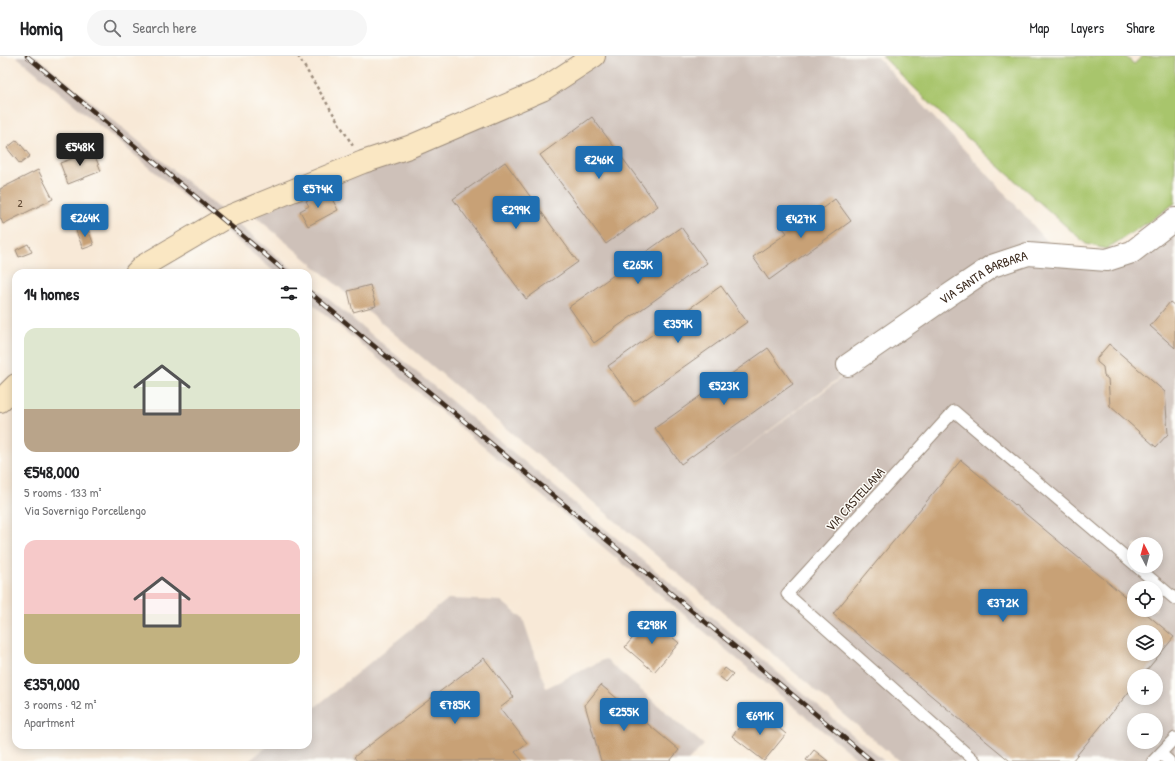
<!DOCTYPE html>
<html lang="en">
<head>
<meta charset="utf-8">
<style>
  body { margin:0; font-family:"Patrick Hand",sans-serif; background:#f6f6f6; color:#202124; height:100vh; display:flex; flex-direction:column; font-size:15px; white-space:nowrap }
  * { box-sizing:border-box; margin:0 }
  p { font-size:13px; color:#757577 }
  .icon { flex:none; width:22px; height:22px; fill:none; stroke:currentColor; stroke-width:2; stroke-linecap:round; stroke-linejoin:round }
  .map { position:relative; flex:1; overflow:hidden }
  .panel { position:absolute; left:12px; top:213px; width:300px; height:480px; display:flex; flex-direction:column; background:#fff; border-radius:12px; box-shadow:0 2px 10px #0003 }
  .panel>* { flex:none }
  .needle { width:26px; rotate:354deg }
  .controls { position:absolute; left:1127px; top:481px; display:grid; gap:8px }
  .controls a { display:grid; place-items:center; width:36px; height:36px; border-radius:50%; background:#fff; box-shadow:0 2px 10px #0003; font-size:20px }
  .price { position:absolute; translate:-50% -34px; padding:0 9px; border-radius:4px; background:#1f6fb2; color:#fff; font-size:13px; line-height:26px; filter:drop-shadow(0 1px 2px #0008) }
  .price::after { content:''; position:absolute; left:50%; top:24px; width:12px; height:9px; margin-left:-6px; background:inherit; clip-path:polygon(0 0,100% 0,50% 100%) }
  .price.selected { background:#222; color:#fff }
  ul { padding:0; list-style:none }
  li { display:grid; align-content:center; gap:8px; height:212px; padding:0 12px }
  li span { display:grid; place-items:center; height:124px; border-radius:12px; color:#555 }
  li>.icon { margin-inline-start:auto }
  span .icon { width:72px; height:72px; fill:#fffc; stroke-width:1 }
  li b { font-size:17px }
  h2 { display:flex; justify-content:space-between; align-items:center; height:48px; padding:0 12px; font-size:17px }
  header { display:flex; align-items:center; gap:24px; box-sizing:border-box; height:56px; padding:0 20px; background:#fff; border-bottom:1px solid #e0e0e0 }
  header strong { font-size:19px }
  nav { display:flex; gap:22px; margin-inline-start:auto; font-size:14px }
  .search { width:280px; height:36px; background:#f6f6f6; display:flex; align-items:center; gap:10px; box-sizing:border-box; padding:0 14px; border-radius:22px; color:#757577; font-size:15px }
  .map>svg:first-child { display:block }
  .industrial { fill:#cec1b9; fill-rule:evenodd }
  .green { fill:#a8c56c; stroke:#727845 }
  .building { fill:#c8a176; fill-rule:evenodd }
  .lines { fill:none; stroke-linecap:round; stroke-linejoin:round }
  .lane-casing { stroke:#9a8a7a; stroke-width:13 }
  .street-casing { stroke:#9a8a7a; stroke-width:24 }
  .secondary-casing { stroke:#9a8a7a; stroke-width:24 }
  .path { stroke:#9a8a7a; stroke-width:2.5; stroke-dasharray:3 3; stroke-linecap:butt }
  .lane { stroke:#fff; stroke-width:11 }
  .street { stroke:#fff; stroke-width:22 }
  .secondary { stroke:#fae7c3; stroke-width:22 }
  .rail-casing { stroke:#3b2a1e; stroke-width:4.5 }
  .rail { stroke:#fdfcf7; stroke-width:3; stroke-dasharray:9; stroke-linecap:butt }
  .labels { text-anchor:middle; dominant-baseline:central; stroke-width:3; stroke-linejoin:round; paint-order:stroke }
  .number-label { font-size:11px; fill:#5e4834 }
  .street-label { font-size:13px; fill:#3b2a1e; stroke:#fdfcf7 }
</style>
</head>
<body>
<header>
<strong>Homiq</strong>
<div class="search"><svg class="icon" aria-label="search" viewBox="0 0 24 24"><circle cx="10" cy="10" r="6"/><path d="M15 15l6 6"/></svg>Search here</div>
<nav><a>Map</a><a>Layers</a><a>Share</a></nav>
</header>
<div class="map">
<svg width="1175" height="705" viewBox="0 0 1175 705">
  <rect width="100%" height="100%" fill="#fdfcf7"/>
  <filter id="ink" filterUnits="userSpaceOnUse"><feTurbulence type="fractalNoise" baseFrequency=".025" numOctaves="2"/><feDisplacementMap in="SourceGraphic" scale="8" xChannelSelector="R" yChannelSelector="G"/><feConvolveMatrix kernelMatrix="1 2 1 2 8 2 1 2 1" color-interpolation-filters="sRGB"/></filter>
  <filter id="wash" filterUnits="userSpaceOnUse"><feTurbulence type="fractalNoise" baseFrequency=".012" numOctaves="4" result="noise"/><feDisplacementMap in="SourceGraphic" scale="16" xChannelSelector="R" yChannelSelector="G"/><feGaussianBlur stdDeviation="0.9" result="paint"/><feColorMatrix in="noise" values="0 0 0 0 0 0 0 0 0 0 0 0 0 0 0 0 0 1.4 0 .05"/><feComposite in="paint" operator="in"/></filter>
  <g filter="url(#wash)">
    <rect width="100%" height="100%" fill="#f8e9d7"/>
    <!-- industrial -->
    <path class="industrial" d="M16,0H36L297,217H276Z
      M603,0H876L1005,137L1060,200L1132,196L1175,163V705H899L255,160ZM984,216L697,429L949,239ZM1134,488H1156V510H1134ZM1134,532H1156V554H1134ZM1134,576H1156V598H1134ZM1134,620H1156V642H1134ZM1134,664H1156V686H1134Z
      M308,226L573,446L884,705H860L823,675L308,244Z
      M448,543L501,545L523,563L546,632L605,603L704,689L688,705H249L269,689H308V657Z"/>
    <!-- green -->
    <path class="green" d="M882,0H1125L1134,8L1143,0H1175V147L1150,165L1106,193L1086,188L943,60Z"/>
    <g id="blocks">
      <!-- building -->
      <path class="building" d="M592,61L658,150L606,188L540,99Z
        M17,84L30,100L20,108L7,92Z
        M93,95L101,115L68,128L60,107Z
        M505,106L578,206L526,243L453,143Z
        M38,114L53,143L3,168L0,161V133Z
        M317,139L320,144L330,139L338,154L308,170L300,155L309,150L306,145Z
        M835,143L851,165L769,224L753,201L787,177L783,172L801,160L805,165Z
        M87,171L94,189L83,193L76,175Z
        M681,171L707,207L594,287L569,251Z
        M28,188L32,196L19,201L16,194Z
        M370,229L376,250L353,256L348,235Z
        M721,230L747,266L634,346L608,310Z
        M1170,246L1175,250V292L1150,270Z
        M1109,288L1165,336L1168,378L1156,391L1110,350L1108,323L1104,320L1103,311L1097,306V302Z
        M768,292L793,328L681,408L655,372Z
        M961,404L1134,548V554H1142L1174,581L1142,620H1134V630L1072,705H1010L833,558ZM1134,576H1156V598H1134Z
        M650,562L679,587L654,616L625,591Z
        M484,602L514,641L500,652L527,687L515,696L523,705H357L354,701Z
        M725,612L733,618L726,626L719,620Z
        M601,629L679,694L670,705H601L585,649Z
        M760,656L786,678L764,705L732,680L746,663L750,667Z
        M814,694L828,705H808L806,704Z"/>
    </g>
  </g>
  <g filter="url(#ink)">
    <use href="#blocks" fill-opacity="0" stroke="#9a8a7a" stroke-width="1"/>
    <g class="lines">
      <defs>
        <path id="lane" d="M1136,510L1175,543
          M1161,698L1169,705
          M975,705L787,538L954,355L1134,508
          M1153,705L1175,682"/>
        <g id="street">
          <path id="s1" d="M848,309L949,239L992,210L1028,198L1107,204L1132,196L1175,163"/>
        </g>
        <path id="secondary" d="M136,217L143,210L223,163L363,106L409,91L542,34L594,0
          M0,345L16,329"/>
      </defs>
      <!-- lane casing -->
      <use href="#lane" class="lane-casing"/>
      <!-- street casing -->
      <use href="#street" class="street-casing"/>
      <!-- secondary casing -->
      <use href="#secondary" class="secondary-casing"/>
      <!-- path -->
      <path class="path" d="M298,0L353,90"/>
      <!-- lane -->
      <use href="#lane" class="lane"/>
      <!-- street -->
      <use href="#street" class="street"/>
      <!-- secondary -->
      <use href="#secondary" class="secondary"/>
      <defs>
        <path id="rail" d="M27,0L287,217
          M308,235L872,705"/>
      </defs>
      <!-- rail casing -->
      <use href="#rail" class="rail-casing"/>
      <!-- rail -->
      <use href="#rail" class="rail"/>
    </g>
  </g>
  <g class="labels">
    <!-- number labels -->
    <g class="number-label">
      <text x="20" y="147">2</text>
    </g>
    <!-- street labels -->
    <g class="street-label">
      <text stroke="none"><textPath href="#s1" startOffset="162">VIA SANTA BARBARA</textPath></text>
      <text transform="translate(855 443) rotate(-48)">VIA CASTELLANA</text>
    </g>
  </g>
</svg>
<div class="controls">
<a><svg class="needle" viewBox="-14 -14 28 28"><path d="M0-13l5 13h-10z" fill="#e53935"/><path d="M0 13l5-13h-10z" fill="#757577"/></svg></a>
<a><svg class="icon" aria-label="locate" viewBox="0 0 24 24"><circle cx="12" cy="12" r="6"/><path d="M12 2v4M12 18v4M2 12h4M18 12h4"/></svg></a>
<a><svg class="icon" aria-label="layers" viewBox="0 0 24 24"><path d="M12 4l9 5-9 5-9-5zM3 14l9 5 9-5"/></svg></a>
<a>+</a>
<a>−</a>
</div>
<b class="price selected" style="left:80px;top:111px">€548K</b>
<b class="price" style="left:599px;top:124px">€246K</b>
<b class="price" style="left:318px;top:153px">€574K</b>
<b class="price" style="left:516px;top:174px">€299K</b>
<b class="price" style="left:85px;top:182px">€264K</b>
<b class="price" style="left:801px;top:183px">€427K</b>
<b class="price" style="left:638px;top:229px">€265K</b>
<b class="price" style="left:678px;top:288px">€359K</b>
<b class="price" style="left:724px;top:350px">€523K</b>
<b class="price" style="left:1003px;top:567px">€372K</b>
<b class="price" style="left:652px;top:589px">€298K</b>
<b class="price" style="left:455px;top:669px">€785K</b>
<b class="price" style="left:624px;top:676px">€255K</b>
<b class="price" style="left:760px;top:680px">€691K</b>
<section class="panel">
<h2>14 homes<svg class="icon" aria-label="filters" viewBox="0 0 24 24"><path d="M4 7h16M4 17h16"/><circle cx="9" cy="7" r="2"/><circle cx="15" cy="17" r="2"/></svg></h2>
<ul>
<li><span style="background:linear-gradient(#dfe7d0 65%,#b9a48a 0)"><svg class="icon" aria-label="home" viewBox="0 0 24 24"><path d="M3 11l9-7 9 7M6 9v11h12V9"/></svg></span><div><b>€548,000</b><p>5 rooms · 133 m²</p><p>Via Sovernigo Porcellengo</p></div></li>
<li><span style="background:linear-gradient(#f6c9c9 60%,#c2b280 0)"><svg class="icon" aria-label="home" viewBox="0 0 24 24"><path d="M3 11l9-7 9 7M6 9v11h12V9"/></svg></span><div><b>€359,000</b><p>3 rooms · 92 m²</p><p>Apartment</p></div></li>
</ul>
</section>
</div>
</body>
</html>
